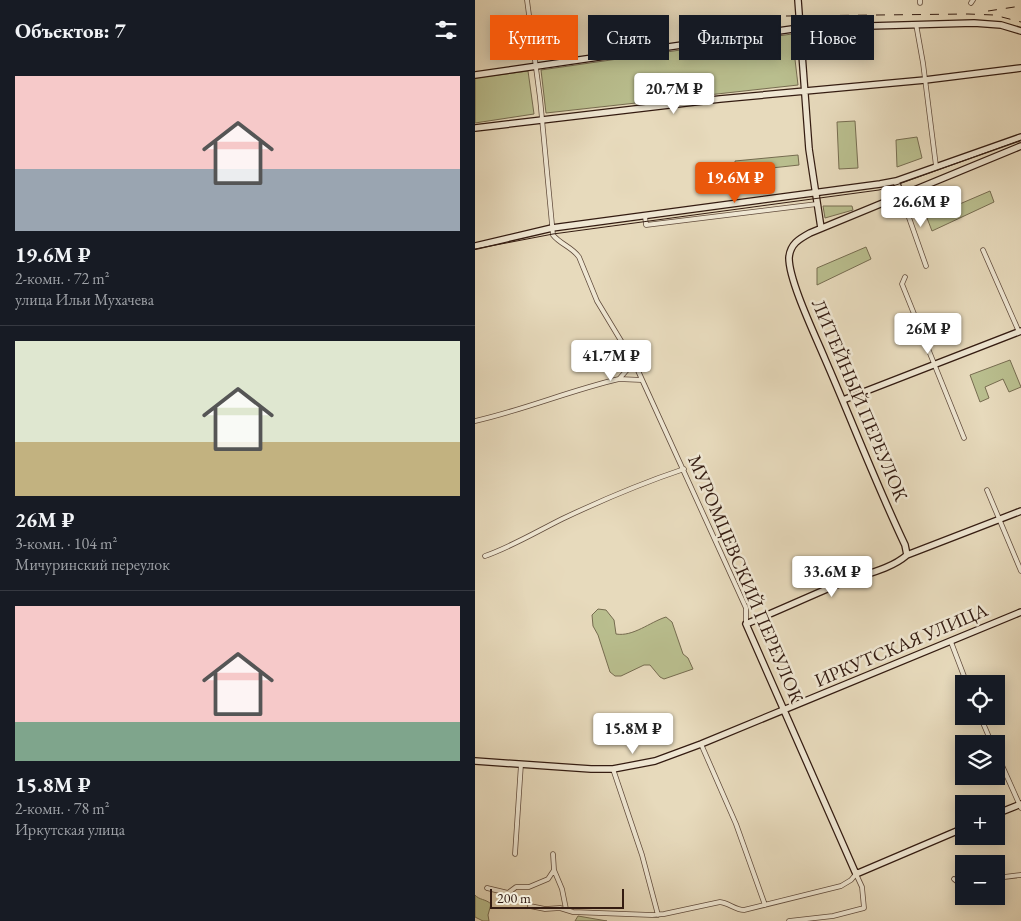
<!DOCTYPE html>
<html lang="ru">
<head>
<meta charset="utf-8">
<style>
  body { margin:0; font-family:"EB Garamond",serif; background:#20242c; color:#f1f3f6; height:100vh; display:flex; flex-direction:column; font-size:19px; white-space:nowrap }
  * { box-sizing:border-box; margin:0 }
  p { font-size:16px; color:#9ea1a6 }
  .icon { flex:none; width:28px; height:28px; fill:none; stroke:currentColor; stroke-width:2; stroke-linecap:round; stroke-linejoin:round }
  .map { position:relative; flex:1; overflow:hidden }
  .details { display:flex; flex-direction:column; background:#171b24; width:475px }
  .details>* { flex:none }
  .top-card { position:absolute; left:15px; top:15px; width:455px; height:45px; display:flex; gap:10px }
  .tools { position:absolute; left:480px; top:675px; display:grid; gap:10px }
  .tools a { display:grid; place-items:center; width:50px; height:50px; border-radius:0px; background:#171b24; box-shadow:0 2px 12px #0003; font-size:25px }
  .scale { position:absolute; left:15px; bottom:12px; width:134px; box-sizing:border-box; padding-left:5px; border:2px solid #331b11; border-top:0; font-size:14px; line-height:18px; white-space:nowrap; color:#331b11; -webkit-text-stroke:4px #efe7d3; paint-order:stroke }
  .price { position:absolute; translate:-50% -42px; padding:0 11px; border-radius:5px; background:#fff; color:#222; font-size:16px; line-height:32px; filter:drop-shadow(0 1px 2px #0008) }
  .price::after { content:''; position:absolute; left:50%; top:30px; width:15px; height:11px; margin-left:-8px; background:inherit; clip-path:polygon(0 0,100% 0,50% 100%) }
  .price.selected { background:#ea580c; color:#fff }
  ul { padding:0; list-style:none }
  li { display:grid; align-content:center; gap:10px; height:265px; padding:0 15px }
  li+li { border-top:1px solid #363941 }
  li span { display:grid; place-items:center; height:155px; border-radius:0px; color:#555 }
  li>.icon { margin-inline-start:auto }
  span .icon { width:90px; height:90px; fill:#fffc; stroke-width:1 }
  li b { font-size:21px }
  h2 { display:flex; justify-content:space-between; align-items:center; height:60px; padding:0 15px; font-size:21px }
  .tag { padding:0 18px; border-radius:0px; background:#171b24; box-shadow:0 2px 12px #0003; font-size:18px; line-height:45px }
  .tag.selected { background:#ea580c; color:#fff }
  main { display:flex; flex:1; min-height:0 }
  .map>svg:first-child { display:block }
  .green { fill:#b9be8e; stroke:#766c50 }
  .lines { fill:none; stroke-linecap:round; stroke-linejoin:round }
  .street-casing { stroke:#604b3c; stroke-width:5.5 }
  .secondary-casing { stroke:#331b11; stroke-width:8 }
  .street { stroke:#efe7d3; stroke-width:4 }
  .secondary { stroke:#efe7d3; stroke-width:5.5 }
  .tram { stroke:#331b11; stroke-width:1 }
  .rail { stroke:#331b11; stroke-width:1; stroke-dasharray:9 9; stroke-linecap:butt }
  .labels { text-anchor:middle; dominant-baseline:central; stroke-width:5; stroke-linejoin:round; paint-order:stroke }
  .street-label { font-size:19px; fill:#331b11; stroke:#efe7d3 }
</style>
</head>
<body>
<main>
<section class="details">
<h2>Объектов: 7<svg class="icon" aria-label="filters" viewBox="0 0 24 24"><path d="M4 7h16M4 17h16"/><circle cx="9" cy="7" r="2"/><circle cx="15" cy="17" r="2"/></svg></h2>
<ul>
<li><span style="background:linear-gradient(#f6c9c9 60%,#9aa5b1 0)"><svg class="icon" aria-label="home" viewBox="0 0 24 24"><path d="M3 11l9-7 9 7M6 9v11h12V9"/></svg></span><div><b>19.6M ₽</b><p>2-комн. · 72 m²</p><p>улица Ильи Мухачева</p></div></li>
<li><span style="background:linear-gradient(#dfe7d0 65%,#c2b280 0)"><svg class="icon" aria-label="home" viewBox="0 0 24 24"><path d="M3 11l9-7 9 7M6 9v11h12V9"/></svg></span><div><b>26M ₽</b><p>3-комн. · 104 m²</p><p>Мичуринский переулок</p></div></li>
<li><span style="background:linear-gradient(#f6c9c9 75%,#7fa58c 0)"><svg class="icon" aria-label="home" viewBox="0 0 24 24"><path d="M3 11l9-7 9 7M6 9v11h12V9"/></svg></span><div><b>15.8M ₽</b><p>2-комн. · 78 m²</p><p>Иркутская улица</p></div></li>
</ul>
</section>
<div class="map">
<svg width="546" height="921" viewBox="0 0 546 921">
  <rect width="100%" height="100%" fill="#e7dabc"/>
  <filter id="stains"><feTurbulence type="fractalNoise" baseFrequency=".004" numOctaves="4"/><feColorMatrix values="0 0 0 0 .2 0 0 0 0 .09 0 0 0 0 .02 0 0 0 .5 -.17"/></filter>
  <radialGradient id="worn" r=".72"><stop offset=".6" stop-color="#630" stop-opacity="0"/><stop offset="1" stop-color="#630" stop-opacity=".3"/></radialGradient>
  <!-- green -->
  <path class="green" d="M317,34L323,85L71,113L66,70Z
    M53,71L59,114L0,123V78Z
    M380,121L383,168L364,169L362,122Z
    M442,137L447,158L422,167L421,140Z
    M323,155L324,165L260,172V161Z
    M515,191L519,202L457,231L452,218Z
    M348,206H377L378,210L350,218Z
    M391,247L396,259L342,285V268Z
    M535,360L546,387L534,392L528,379L510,387L514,398L505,402L495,375Z
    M123,609L131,610L139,620L141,634C158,637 175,622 191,617L197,622L208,654L213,658L218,669L189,679L185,677L175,665H169L146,676H140L135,672L123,635L118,626L117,615Z
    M0,895C4,900 11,899 16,904L13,915L14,921H8L0,917Z
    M103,916L132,921H100Z"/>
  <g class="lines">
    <defs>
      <path id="street" d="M52,0L65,98L78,235C85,244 97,247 104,257L122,301L160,364L169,384L271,608V624
        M445,0V3
        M496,3L498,0
        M441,24L448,63L461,166
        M426,195L451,266
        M170,216L171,225L342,204
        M508,250L544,332
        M430,277L427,284L489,438
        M160,364L152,370L144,379L167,380
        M0,421C49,410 96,390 144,379
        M512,490L546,571
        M10,556C38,546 61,532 87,519C127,500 167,483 209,469
        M476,642L492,684
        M505,716L517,744
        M226,744L261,824L290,905
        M521,752L546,808
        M138,769L167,855L183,915
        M40,854L46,764
        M79,870L87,889L91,909
        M521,878L546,875
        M479,879L484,883L489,882
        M12,888L33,893L41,887H54L73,879L79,870L78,854
        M55,906L70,909L85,908L98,912L177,915L189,914L245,902C254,903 260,910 269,910L366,886L376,880L381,874L387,887L389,908L358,916L314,921"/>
      <path id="secondary" d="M323,0L334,149L346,228
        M0,75L324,28L499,23L526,25L546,31
        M0,128L245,99L450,80L546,68
        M421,181L426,195
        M0,246L77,228L405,184L421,181L546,137
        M368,400L546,331
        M432,555L430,545C401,484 377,421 350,359C340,335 314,281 314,258C315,244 324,239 335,233L546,146
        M0,761L116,769H138L180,761L226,744L546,612
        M521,814L546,804
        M489,828L381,874L271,624C305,610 337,595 371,581C391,574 416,569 432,555L546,511"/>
    </defs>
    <!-- street casing -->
    <use href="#street" class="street-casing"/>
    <!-- secondary casing -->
    <use href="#secondary" class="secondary-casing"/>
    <!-- street -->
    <use href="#street" class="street"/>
    <!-- secondary -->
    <use href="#secondary" class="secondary"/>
    <!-- tram -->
    <path class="tram" d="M0,249L78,234L404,190L424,184L546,140"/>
    <!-- rail -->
    <path class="rail" d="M513,11L546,6
      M221,17L493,14L519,15L546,22"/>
  </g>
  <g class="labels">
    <!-- street labels -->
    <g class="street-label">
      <text transform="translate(385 400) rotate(67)">ЛИТЕЙНЫЙ ПЕРЕУЛОК</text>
      <text transform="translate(271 579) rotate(67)">МУРОМЦЕВСКИЙ ПЕРЕУЛОК</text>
      <text transform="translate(426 645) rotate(-23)">ИРКУТСКАЯ УЛИЦА</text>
    </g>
  </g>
  <rect width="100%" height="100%" filter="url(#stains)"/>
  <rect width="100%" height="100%" fill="url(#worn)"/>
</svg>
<div class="tools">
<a><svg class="icon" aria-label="locate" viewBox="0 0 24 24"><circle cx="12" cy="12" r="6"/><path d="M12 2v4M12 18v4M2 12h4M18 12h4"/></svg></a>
<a><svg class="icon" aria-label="layers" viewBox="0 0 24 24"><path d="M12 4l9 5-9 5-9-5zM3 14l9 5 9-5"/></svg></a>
<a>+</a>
<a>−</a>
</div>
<div class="scale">200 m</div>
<b class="price" style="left:199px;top:115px">20.7M ₽</b>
<b class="price selected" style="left:260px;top:204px">19.6M ₽</b>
<b class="price" style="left:446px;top:228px">26.6M ₽</b>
<b class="price" style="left:453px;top:355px">26M ₽</b>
<b class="price" style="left:136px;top:382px">41.7M ₽</b>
<b class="price" style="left:357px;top:598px">33.6M ₽</b>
<b class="price" style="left:158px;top:755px">15.8M ₽</b>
<div class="top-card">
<a class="tag selected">Купить</a>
<a class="tag">Снять</a>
<a class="tag">Фильтры</a>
<a class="tag">Новое</a>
</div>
</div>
</main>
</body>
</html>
